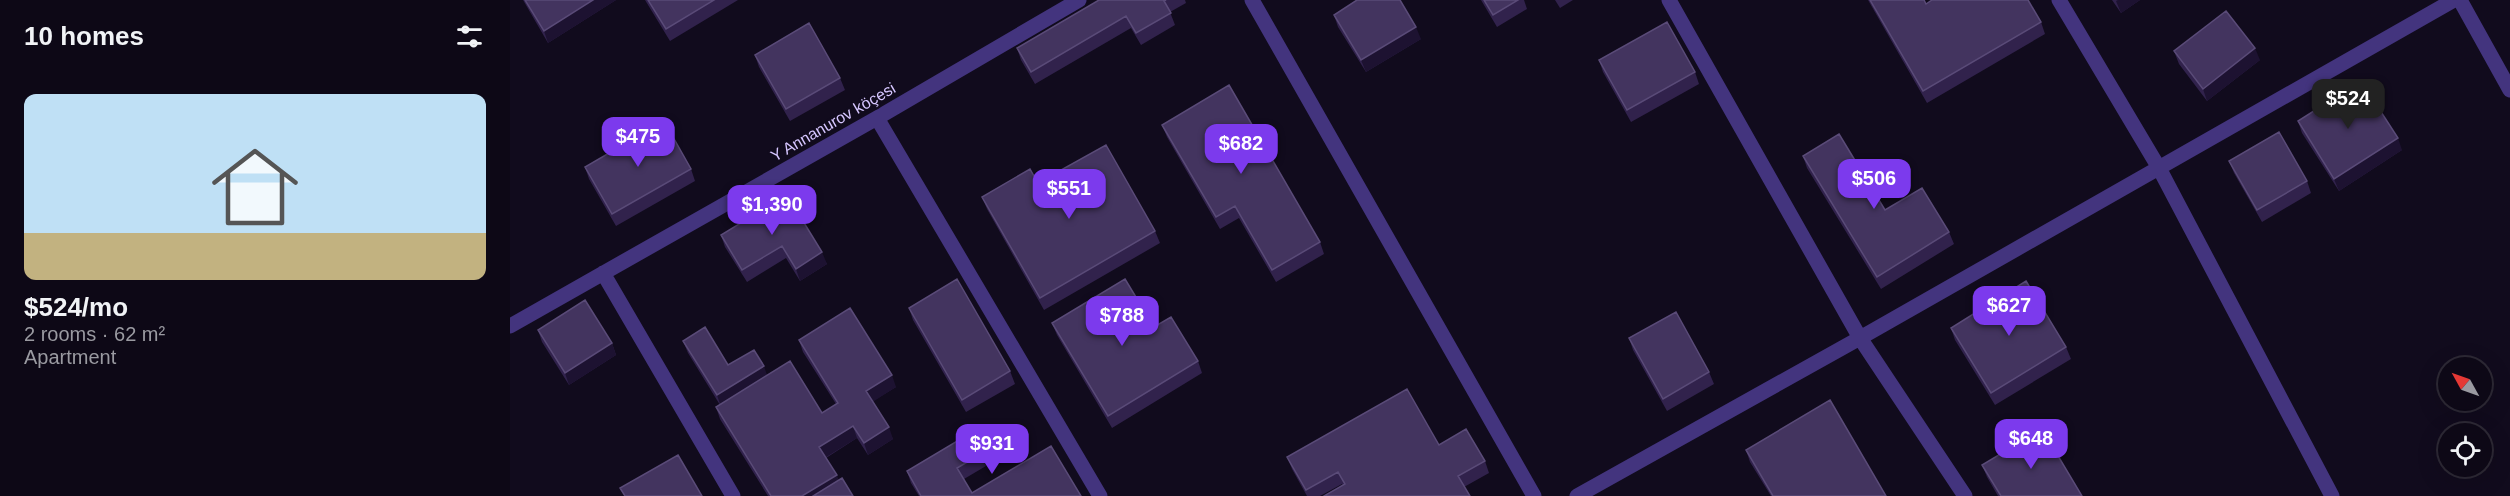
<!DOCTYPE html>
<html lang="en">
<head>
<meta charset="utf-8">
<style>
  body { margin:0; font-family:Arial,sans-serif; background:#16111f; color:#f1f3f6; height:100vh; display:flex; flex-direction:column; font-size:22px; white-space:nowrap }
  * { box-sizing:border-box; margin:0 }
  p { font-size:20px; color:#9a9aa1 }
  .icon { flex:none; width:33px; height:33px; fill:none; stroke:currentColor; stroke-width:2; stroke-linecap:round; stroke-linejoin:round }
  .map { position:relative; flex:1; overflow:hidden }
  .drawer { display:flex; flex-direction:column; background:#0d0816; width:510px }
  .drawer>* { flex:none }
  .needle { width:39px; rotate:310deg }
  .buttons { position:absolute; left:1928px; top:357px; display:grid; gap:12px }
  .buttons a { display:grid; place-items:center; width:54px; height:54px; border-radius:50%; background:#0d0816; box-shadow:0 6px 24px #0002,0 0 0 2px #2d2935; font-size:30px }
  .price { position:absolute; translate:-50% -51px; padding:0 14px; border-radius:12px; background:#7c3aed; color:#fff; font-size:20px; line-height:39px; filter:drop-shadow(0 2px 3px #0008) }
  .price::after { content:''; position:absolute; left:50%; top:36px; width:18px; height:14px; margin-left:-9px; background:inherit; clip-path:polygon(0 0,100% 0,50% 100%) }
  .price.current { background:#222; color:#fff }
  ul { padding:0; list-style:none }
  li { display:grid; align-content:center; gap:12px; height:318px; padding:0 24px }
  li span { display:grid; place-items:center; height:186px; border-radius:12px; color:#555 }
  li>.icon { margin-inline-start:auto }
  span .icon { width:108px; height:108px; fill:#fffc; stroke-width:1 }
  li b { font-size:26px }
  h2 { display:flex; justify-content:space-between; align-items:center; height:72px; padding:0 24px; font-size:26px }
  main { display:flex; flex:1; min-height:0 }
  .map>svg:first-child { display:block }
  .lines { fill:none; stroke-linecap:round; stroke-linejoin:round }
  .minor { stroke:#43347e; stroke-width:15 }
  .wall { fill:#31224c }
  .shaded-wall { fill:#1d1231 }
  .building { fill:#43345f; stroke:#5a4b78; stroke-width:1.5 }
  .labels { text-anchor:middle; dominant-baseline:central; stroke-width:4.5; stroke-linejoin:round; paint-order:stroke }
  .street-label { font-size:16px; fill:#d6c6ff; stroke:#110b1d }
</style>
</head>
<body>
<main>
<section class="drawer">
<h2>10 homes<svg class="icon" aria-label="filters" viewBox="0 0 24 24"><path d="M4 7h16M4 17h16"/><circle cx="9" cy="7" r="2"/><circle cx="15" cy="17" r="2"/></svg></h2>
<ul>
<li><span style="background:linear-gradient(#bfe0f5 75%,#c2b280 0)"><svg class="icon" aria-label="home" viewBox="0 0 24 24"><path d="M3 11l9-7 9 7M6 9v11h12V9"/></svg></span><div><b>$524/mo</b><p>2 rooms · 62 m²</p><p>Apartment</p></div></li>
</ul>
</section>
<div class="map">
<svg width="2000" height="496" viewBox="0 0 2000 496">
  <rect width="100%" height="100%" fill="#110b1d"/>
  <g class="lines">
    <!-- minor -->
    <path class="minor" d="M742,0L1024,496
      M1159,0L1350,338L1455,496
      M1549,0L1649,168L1822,496
      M1950,0L2000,90
      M367,118L590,496
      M93,273L223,496
      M0,326L367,118L569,0
      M1067,496L1350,338L1944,0"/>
  </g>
  <!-- wall -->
  <path class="wall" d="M13,0H106L38,43Z
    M135,0H228L160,41Z
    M589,0H675L676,3L660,12L665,25L631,45L621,28L525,84L511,60L507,48Z
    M971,0H1014L1017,9L987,27Z
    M1045,0H1063L1050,8Z
    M1358,0H1414L1416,4L1531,22L1535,34L1417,103Z
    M1602,0H1630L1611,13Z
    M824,15L911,39L856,72L828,27Z
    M1664,51L1750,60L1697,101L1669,64Z
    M245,55L330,78L335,90L280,121L249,67Z
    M1089,60L1185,72L1189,84L1121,122L1093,72Z
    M1788,121L1892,150L1829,191L1792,133Z
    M652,125L810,242L814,254L766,282L729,218L710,229L657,137Z
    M1293,156L1375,210L1439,232L1444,244L1371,289L1297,168Z
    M1719,161L1797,181L1801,193L1752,222L1724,173Z
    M75,167L181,169L185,181L106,226L79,179Z
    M542,175L645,231L650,243L534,310L477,209L472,197L538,201L550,194L546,187Z
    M277,195L317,264L290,281L276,258L237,282L215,247L211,235Z
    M399,308L500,371L505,384L456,412L403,320Z
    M542,323L644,327L688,361L692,373L602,428L547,335Z
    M1441,328L1556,347L1561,359L1485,405L1445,340Z
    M28,330L102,343L106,355L59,385L32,342Z
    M1119,338L1199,372L1204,384L1157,411L1123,350Z
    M289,340L386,387L363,401L383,439L358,455L347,438L316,458L328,480L343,496H258L210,419L206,407L210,405L178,353L173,341L218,365L257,375L312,413L326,404L293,352Z
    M929,445L975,461L979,473L954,487L833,485L832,484L810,496H797L782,469L777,457Z
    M1236,450L1376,496H1261L1240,462Z
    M471,454L476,466L454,479L462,493L571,496H409L401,483L397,471Z
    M1472,465L1572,496H1488L1477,477Z"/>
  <!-- shaded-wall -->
  <path class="shaded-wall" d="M83,0H106L38,43L34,31Z
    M1608,0H1630L1611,13L1606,1Z
    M906,27L911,39L856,72L851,60Z
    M1745,48L1750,60L1697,101L1693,89Z
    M1888,138L1892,150L1829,191L1824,179Z
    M312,252L317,264L290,281L286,269Z
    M102,343L106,355L59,385L55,373Z
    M254,366L258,378L211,407L207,395Z
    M382,375L386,387L361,403L356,391Z
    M343,426L347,438L313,459L309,447Z
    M379,427L383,439L358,455L354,443Z
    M327,475L331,487L316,496H292Z"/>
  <!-- building -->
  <path class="building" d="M15,0H83L34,31Z
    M138,0H204L156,29Z
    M589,0H656L654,1L661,13L626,33L616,16L521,72L507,48Z
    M847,0H890L906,27L851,60L824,15Z
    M974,0H1008L983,15Z
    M1360,0H1414L1416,4L1422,0H1518L1531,22L1413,91Z
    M1716,11L1745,48L1693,89L1664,51Z
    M1157,22L1185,72L1117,110L1089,60Z
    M299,23L330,78L276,109L245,55Z
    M1851,81L1888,138L1824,179L1788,121Z
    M719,85L810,242L762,270L725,206L706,217L652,125Z
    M154,121L181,169L102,214L75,167Z
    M1769,132L1797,181L1747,210L1719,161Z
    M1329,134L1375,210L1412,188L1439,232L1367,277L1293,156Z
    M596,145L645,231L530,298L472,197L520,169L538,201L552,193L542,175Z
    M277,195L312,252L286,269L272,246L232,270L211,235Z
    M447,279L500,371L452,400L399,308Z
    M615,279L644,327L661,317L688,361L598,416L542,323Z
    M1516,281L1556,347L1481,393L1441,328Z
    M75,300L102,343L55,373L28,330Z
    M340,308L382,375L356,391L379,427L354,443L343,426L309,447L327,475L292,496H261L206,407L280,361L312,413L328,403L289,340Z
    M1166,312L1199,372L1153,399L1119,338Z
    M195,327L218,365L244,350L254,366L207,395L173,341Z
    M897,389L929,445L956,429L975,461L948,476L960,496H814L835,484L828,472L796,490L777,457Z
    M1320,400L1376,496H1263L1236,450Z
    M1532,429L1572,496H1491L1472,465Z
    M459,434L471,454L447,468L462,493L541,446L571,496H411L397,471Z
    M168,455L192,496H115L110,488Z
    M332,478L343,496H303Z"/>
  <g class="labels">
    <!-- street labels -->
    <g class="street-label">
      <text transform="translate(323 122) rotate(-30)">Y Annanurov köçesi</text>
    </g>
  </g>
</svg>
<div class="buttons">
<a><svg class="needle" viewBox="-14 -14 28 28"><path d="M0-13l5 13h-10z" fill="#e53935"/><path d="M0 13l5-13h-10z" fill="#9a9aa1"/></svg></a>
<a><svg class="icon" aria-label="locate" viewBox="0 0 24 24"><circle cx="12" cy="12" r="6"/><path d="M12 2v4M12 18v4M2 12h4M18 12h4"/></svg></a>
</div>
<b class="price current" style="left:1838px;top:130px">$524</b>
<b class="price" style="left:128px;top:168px">$475</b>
<b class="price" style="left:731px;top:175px">$682</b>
<b class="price" style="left:1364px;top:210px">$506</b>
<b class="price" style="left:559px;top:220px">$551</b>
<b class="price" style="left:262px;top:236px">$1,390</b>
<b class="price" style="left:1499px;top:337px">$627</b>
<b class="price" style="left:612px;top:347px">$788</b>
<b class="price" style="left:1521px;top:470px">$648</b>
<b class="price" style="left:482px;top:475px">$931</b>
</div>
</main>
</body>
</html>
